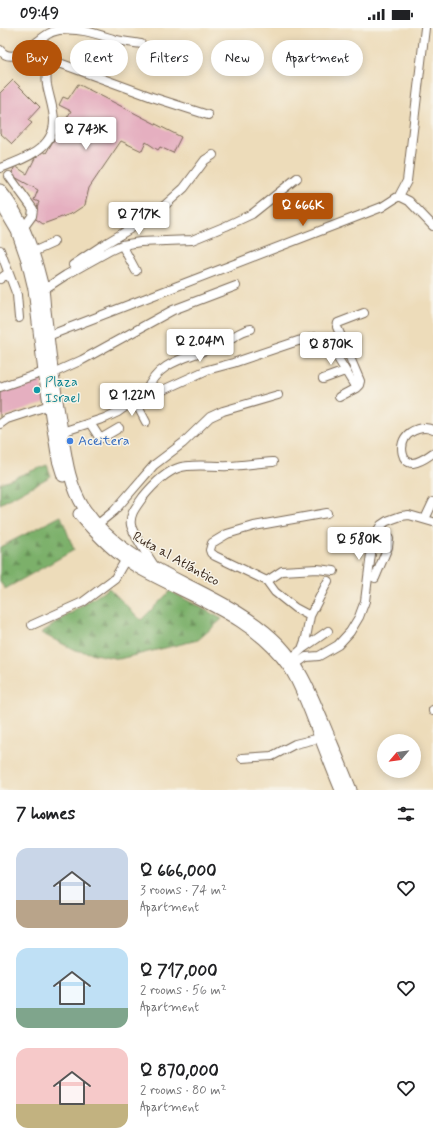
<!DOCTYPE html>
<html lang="en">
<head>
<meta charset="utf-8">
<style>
  body { margin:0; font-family:Mynerve,sans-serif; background:#f6f6f6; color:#202124; height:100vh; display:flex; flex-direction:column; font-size:15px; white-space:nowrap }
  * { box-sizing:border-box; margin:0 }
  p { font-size:13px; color:#757577 }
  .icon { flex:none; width:22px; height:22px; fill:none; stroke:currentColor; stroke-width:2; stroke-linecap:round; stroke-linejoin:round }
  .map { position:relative; height:762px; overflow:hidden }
  .details { display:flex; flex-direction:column; background:#fff; flex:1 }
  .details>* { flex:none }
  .guide { position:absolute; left:12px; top:12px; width:409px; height:36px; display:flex; gap:8px }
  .needle { width:26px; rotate:241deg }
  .tools { position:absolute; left:377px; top:706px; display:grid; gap:8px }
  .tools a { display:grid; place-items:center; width:44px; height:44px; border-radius:50%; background:#fff; box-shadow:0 2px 10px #0003; font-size:20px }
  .price { position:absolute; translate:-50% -34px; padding:0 9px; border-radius:4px; background:#fff; color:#222; font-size:13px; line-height:26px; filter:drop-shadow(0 1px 2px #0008) }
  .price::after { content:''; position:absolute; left:50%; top:24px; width:12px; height:9px; margin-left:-6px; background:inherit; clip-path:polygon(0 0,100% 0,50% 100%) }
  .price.current { background:#b45309; color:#fff }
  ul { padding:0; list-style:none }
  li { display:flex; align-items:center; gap:12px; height:100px; padding:0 16px }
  li span { display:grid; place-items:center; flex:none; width:112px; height:80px; border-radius:12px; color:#555 }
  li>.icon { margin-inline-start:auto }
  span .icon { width:48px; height:48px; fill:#fffc; stroke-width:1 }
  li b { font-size:17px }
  h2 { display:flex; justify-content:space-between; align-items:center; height:48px; padding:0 16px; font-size:17px }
  .pill { padding:0 14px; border-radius:18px; background:#fff; box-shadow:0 2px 10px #0003; font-size:14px; line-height:36px }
  .pill.current { background:#b45309; color:#fff }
  .status { display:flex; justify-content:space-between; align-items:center; height:28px; padding:0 20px; background:#fff; direction:ltr }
  .status svg { height:11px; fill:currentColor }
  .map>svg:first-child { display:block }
  .forest { fill:url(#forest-firs); stroke:#5c6d44 }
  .building { fill:#e5afc0 }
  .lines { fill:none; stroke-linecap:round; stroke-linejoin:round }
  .minor-casing { stroke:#796855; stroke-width:10 }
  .highway-casing { stroke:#796855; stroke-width:13 }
  .minor { stroke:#fff; stroke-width:8 }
  .highway { stroke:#fff; stroke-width:11 }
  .culture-dot { fill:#0f9aa8; stroke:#f7f3e8; stroke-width:1.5 }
  .shop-dot { fill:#3f7fe0; stroke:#f7f3e8; stroke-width:1.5 }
  .labels { text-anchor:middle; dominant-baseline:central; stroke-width:3; stroke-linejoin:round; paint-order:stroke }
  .culture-label { font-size:14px; fill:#0d838f; stroke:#f7f3e8; text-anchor:start }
  .shop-label { font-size:14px; fill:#366cbe; stroke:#f7f3e8; text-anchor:start }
  .street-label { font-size:14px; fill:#3b2a1e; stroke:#f7f3e8 }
</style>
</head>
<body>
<div class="status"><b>09:49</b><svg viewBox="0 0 49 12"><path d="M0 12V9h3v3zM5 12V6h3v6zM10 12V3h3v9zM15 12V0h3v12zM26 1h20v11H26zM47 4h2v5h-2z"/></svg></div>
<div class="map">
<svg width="433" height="762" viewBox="0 0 433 762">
  <defs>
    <pattern id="forest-firs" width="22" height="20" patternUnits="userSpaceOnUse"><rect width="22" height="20" fill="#7cb06b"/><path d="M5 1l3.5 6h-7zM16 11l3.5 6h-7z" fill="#678f57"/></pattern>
  </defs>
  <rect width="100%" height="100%" fill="#f7f3e8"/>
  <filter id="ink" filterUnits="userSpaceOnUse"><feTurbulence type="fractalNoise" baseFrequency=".025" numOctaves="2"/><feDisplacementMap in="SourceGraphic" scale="8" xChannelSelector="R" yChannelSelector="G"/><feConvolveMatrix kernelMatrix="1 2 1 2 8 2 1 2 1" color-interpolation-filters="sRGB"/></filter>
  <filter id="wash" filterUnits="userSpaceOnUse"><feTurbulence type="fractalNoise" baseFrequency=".012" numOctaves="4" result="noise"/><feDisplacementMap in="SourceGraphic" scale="16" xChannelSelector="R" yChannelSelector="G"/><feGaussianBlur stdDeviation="0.9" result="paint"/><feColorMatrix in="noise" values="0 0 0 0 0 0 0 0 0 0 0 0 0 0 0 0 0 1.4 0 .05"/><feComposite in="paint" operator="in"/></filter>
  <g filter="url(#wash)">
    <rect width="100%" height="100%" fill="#eddcba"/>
    <!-- forest -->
    <path class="forest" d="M47,437L51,448L0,476V455Z
      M61,488L74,522L5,561L0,554V519Z
      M109,560L141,592L170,563L222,591L198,612L119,631L75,622L41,605Z"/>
    <g id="blocks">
      <!-- building -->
      <path class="building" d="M13,52L40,79L28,92L32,95L12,116L0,105V65Z
        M78,56L181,109L173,125L160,119L158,122L146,114L142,123L121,113L89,160L85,177L73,185L43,196L33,189L39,174L34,172L38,162L11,147L15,138L27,146L39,122L46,125L71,83L59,77L63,69L68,71Z
        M41,350L45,375L0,390V360Z"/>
    </g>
  </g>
  <g filter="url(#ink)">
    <use href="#blocks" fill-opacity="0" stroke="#796855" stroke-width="1"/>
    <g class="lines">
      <defs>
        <path id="minor" d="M0,22C14,40 37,11 50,5C53,3 56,3 59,2C80,0 94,5 113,11C122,14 132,14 141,16
          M0,140C22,132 54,121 54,93C54,81 49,69 47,57C46,50 46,42 50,36H62L152,69L208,87
          M9,148L33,181L32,188L24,199
          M399,168L409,173L433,198
          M122,217L136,243
          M0,222L17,267L19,290
          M33,224L53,215L54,213
          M73,237L103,217L155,186L184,160L205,132L213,127
          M0,251L8,245
          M43,262L66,247L111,222L122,217L140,214L192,212L226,198L252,186L297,150
          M48,308L382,179L399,168L407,153L425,0
          M53,345L82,332L173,282L236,258
          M323,351L345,343
          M0,359L44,344
          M146,364C159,329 195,330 224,314C233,310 241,302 251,301
          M339,369L356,360
          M135,373L146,394
          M90,395L99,409L102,410L119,400
          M0,396L7,391L50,377
          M433,402C424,397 410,402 405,410C400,418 401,435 413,435C421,434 427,429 433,425
          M62,404L105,390L118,384L146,364L163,362L207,342L233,335L298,313L317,309L324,310L328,314L356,360L359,357L360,353L337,299L338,295L364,285
          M425,491L433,474
          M98,496L114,483L122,474L154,437L183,415L210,389L223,383L278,367
          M155,539C149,529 133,507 131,497C129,486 137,478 143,469C152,458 164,445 178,440C191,435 215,439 230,438C244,437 259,435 273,434
          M375,550L388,519L389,511L381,497
          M267,553L282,543L317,541L334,543
          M310,588L295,580L275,564L267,553L215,528L211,525L210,522L212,515L227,506L254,498L327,485
          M32,597L83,574L115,550L126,531
          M302,621L328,603
          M292,630L302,621L306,610L310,588L328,553
          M296,636L306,629L319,628L338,617L350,604L359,589L365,573L373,510L381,497L387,493L401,488L409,487L433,494
          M433,683V682
          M242,730L272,728L295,716L320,710"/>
        <path id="highway" d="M0,162C22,188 34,223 42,256C44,264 44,273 45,282C47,299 49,316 51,333C54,356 58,379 62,403C66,429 69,457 84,480C130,548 224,559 280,617C301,639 311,666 323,694C332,716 342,739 351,762
          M0,174L17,203L27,232L34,261L44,344L58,432L63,448
          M79,486C95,505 115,526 137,539C189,569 253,587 289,639C298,652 304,669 310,683C320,709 330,736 341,762"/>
      </defs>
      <!-- minor casing -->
      <use href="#minor" class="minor-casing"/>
      <!-- highway casing -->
      <use href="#highway" class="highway-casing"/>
      <!-- minor -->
      <use href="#minor" class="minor"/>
      <!-- highway -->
      <use href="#highway" class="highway"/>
    </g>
  </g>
  <!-- markers -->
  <circle class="culture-dot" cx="37" cy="362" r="4"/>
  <circle class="shop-dot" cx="70" cy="413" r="4"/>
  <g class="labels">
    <!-- culture labels -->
    <g class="culture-label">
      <text x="45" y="354">Plaza<tspan x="45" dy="16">Israel</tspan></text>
    </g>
    <!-- shop labels -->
    <g class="shop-label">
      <text x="78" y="413">Aceitera</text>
    </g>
    <!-- street labels -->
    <g class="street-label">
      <text transform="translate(176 531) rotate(29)">Ruta al Atlántico</text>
    </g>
  </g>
</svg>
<div class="tools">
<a><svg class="needle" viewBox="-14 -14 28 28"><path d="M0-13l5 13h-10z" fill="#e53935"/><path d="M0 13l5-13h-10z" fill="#757577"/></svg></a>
</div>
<b class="price" style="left:86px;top:123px">Q 743K</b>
<b class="price current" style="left:303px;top:199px">Q 666K</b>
<b class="price" style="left:139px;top:208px">Q 717K</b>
<b class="price" style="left:200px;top:335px">Q 2.04M</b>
<b class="price" style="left:331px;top:338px">Q 870K</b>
<b class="price" style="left:132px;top:389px">Q 1.22M</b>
<b class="price" style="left:359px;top:533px">Q 580K</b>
<div class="guide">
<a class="pill current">Buy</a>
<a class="pill">Rent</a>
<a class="pill">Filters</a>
<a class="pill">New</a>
<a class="pill">Apartment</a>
</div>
</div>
<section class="details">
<h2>7 homes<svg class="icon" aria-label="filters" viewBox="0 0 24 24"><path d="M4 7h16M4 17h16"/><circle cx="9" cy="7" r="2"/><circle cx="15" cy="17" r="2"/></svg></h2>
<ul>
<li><span style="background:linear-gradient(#c9d6e8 65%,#b9a48a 0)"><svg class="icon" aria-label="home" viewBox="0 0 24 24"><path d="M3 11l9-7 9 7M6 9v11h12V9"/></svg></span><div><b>Q 666,000</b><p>3 rooms · 74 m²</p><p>Apartment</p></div><svg class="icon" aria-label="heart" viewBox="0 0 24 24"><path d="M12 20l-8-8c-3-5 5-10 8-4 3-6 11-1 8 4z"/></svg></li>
<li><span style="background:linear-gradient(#bfe0f5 75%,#7fa58c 0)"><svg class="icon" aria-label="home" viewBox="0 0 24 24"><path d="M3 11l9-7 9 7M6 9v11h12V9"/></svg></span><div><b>Q 717,000</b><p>2 rooms · 56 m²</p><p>Apartment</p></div><svg class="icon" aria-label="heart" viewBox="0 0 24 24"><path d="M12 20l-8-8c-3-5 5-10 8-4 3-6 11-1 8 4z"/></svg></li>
<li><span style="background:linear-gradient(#f6c9c9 70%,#c2b280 0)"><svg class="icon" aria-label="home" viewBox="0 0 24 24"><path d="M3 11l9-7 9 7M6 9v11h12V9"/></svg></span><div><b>Q 870,000</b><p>2 rooms · 80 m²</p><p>Apartment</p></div><svg class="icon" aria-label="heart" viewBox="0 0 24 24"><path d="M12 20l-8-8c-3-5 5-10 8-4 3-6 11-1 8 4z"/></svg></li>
</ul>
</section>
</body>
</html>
